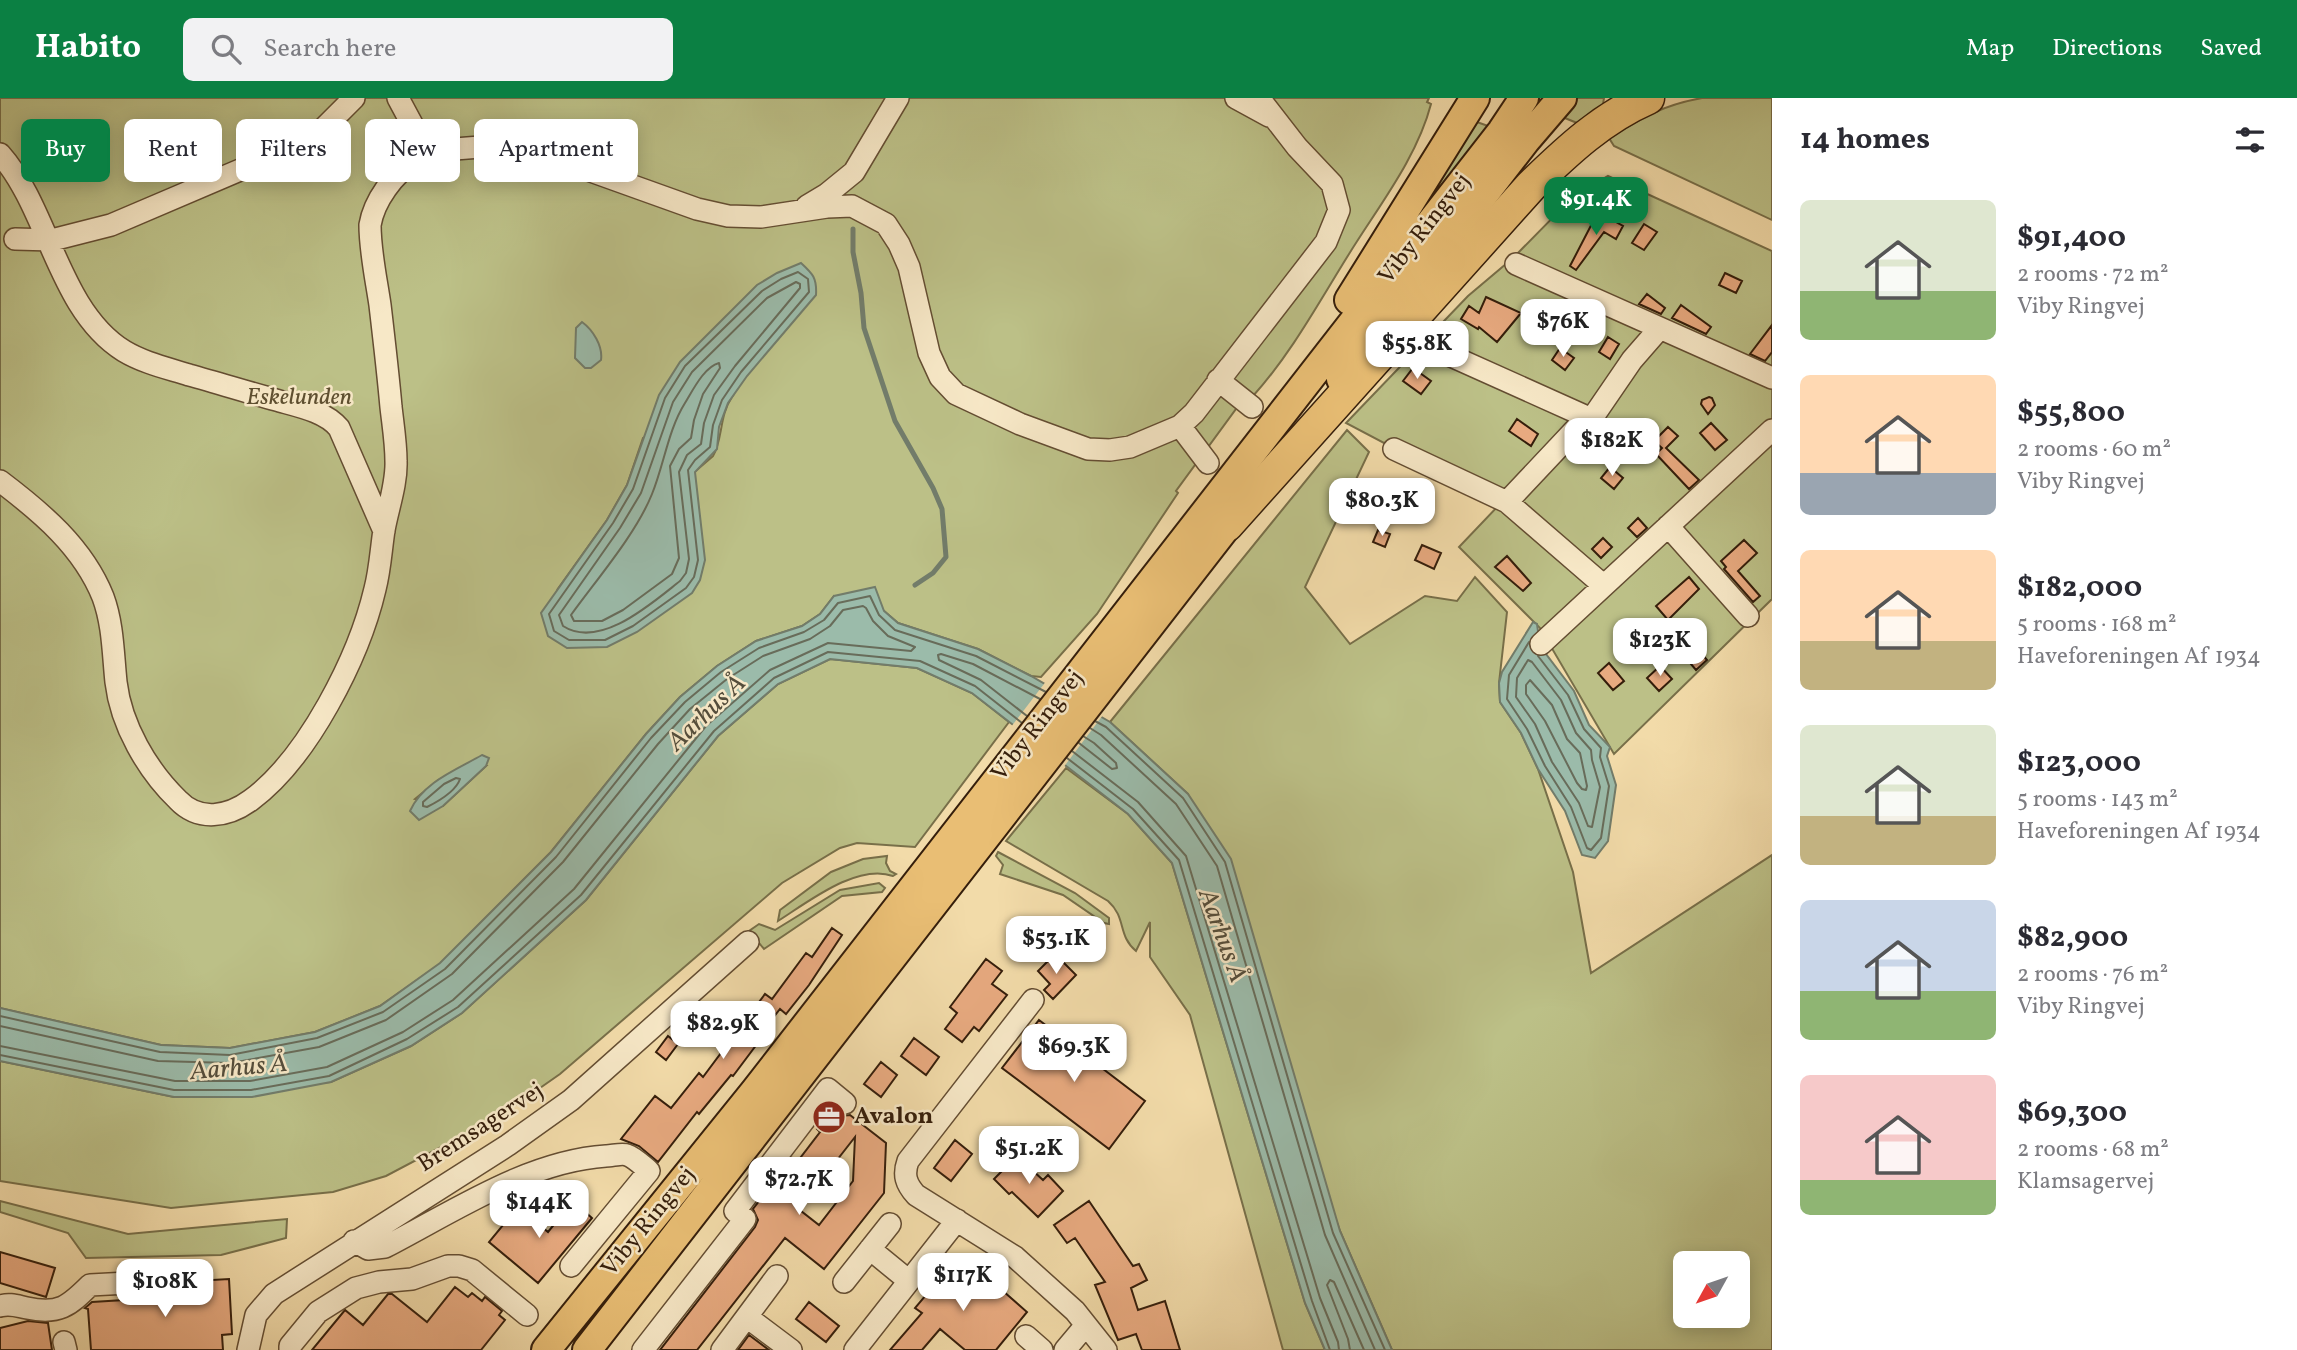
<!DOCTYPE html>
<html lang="en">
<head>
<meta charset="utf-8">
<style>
  body { margin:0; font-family:Vollkorn,serif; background:#f2f2f3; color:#2b2b33; height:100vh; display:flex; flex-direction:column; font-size:26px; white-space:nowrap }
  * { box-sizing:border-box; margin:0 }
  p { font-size:23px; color:#7c7c81 }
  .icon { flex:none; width:38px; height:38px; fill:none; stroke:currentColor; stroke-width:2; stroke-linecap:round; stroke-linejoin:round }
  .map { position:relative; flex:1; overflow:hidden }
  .sheet { display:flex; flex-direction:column; background:#fff; width:525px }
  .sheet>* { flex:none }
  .guide { position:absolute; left:21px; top:21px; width:665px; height:63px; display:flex; gap:14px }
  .needle { width:46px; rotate:230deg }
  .tools { position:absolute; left:1673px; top:1153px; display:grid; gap:14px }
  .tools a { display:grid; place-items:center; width:77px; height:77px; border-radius:10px; background:#fff; box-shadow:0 4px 18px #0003; font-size:35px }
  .price { position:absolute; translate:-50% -60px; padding:0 16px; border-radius:14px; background:#fff; color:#222; font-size:23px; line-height:46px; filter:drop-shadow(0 2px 4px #0008) }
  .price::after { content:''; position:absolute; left:50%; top:42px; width:21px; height:16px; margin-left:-10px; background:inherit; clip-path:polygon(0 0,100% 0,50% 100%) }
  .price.on { background:#0b8043; color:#fff }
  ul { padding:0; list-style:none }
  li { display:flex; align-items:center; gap:21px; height:175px; padding:0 28px }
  li span { display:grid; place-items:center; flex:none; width:196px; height:140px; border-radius:10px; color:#555 }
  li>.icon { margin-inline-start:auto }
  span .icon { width:84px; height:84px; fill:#fffc; stroke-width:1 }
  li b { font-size:30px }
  h2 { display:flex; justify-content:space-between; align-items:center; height:84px; padding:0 28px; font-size:30px }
  .pill { padding:0 24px; border-radius:10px; background:#fff; box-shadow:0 4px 18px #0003; font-size:24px; line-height:63px }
  .pill.on { background:#0b8043; color:#fff }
  header { display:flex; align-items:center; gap:42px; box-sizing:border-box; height:98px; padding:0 35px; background:#0b8043; color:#fff }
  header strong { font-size:33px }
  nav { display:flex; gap:38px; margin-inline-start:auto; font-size:24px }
  .search { width:490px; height:63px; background:#f2f2f3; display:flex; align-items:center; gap:18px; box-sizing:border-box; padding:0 24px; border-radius:10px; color:#7c7c81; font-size:26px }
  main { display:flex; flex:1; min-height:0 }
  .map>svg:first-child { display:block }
  .green { fill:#bcc087; stroke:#786f49; stroke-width:2; fill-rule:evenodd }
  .water { fill:#9bbbaa; stroke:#727c6a; stroke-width:2 }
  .pier { fill:#f2dba9 }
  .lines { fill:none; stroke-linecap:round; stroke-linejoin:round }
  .shore { stroke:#686c5a; stroke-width:2 }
  .stream { stroke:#727c6a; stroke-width:5 }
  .building { fill:#e8aa80; stroke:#351e0b; stroke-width:2; fill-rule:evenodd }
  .minor-casing { stroke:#644d32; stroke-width:24 }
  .major-casing { stroke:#351e0b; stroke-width:32 }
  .highway-casing { stroke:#351e0b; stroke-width:35 }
  .minor { stroke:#f7e8c7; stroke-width:21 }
  .major { stroke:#e9be74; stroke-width:28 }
  .highway { stroke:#e9be74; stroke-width:32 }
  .labels { text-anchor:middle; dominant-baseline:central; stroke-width:5; stroke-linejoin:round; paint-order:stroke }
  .street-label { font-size:24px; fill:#351e0b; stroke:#f7e8c7 }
  .park-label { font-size:24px; font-style:italic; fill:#5e4f30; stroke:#f7e8c7 }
  .poi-label { font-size:24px; font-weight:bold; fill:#351e0b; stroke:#f7e8c7; text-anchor:start }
  .water-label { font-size:26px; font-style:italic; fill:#544d3b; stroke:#f7e8c7 }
</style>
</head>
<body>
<header>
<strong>Habito</strong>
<div class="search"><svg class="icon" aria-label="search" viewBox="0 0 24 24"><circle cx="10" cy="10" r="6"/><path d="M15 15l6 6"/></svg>Search here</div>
<nav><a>Map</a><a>Directions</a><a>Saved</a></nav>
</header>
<main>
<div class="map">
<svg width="1772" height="1252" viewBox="0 0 1772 1252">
  <rect width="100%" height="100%" fill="#f2dba9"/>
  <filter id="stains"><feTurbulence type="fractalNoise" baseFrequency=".00286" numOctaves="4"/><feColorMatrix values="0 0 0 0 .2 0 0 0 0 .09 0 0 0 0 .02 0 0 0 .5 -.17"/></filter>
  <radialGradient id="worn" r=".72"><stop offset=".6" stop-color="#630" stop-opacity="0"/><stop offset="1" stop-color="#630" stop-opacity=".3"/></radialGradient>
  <!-- green -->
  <path class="green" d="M0,0H1429L1427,4L1431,6C1417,60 1378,109 1349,156C1319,204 1291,256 1253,298L1247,296L1176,393L1178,395L1097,516L1041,579L1031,578L978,551L898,525L884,513L834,498L820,516L802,528L756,543L717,568L680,599L646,636L551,754L440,866L380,908L315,934L230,950L161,947L0,910ZM732,299C719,318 723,341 713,358L557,492L607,422L627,387L643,340ZM469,668H486L443,708L415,701L438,682Z
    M1576,0H1604L1602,12L1582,27L1560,18Z
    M1702,0H1772V122L1614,48L1609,40C1643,19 1663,7 1702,0Z
    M1474,23L1491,29L1401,145Z
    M1608,78L1772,153V501L1614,656L1540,530L1459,449L1500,406L1346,325L1468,198L1513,160L1573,99Z
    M1347,332L1369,354L1305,489L1350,546L1425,498L1457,503L1475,479L1507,514L1499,585L1500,604L1521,635L1538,671L1573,774L1591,875L1772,757V1252H1392L1340,1133L1188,696L1110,624ZM1685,1166H1738V1218H1685Z
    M830,561L917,570L972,595L1009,624L915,749L857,745L840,750L782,785L560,976L500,1018L386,1078L333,1094L171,1110L0,1083V963L174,999L331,984L411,948L462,915L586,802L718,638L778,586Z
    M1066,670L1128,716L1172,765L1305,1205L1325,1252H1283L1190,917L1150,859V824L1136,853C1117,837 1127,820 1108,803L1006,743Z
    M998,754L1075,795L1109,820V826L1104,825L1063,797L1000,776L1003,767L996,758Z
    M887,758L886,765L890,773L896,776L893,778C857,765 808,804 778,823L780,812L831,774L863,761Z
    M879,785L885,790L882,794L842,798L764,851L749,833L759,826L775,832L840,792Z
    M0,1103L128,1136L287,1121L286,1140L221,1157L86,1160L68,1135L0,1114Z"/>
  <!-- water -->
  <path class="water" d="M801,165C813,176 817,180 816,197L747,278L728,305L719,329L717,351L695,374L705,462L700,482L692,495L637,534L607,549L567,550L548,538L541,515L607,422L627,387L659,297L680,264L757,187L777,175Z
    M582,224C593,232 603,248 601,262L591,270H585L575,260L576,230Z
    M875,489L884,513L898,525L978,551L1031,578L1110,624L1188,696L1231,761L1340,1133L1392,1252H1325L1305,1205L1172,765L1128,716L972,595L917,570L830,561L778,586L718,638L586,802L462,915L411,948L331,984L252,999H174L0,963V910L161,947L230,950L315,934L380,908L440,865L551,754L646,636L680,599L717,568L756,543L802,528L820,516L834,498Z
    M1533,524L1537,526L1540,548L1574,593L1589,627L1610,649L1607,658L1616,687L1608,743L1595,760L1582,757L1565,713L1538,671L1521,635L1500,604L1499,585L1502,574Z
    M482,657L489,660L486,668L443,708L419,722L410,713C423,684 456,672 482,657Z"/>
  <!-- pier -->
  <path class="pier" d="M1047,582L1103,617L1063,670L1011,629Z"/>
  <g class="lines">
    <!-- shore -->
    <path class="shore" d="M798,174L808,181L809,194L741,274L722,302L713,327L710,349L695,362L688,372L698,462L694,479L686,490L633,528L605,542H569L554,533L549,516L613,425L633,391L665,300L685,268L762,193L781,181Z
      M796,184L800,186V190L735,268L714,297L704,325L701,346L687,357L679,374L689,461L686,475L680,483C652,505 600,552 563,528L559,517L620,430L641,395L673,304L692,274L767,200Z
      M719,265L720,270L703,296L694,322L691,340L679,351L670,368L679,460L672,476L623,512L602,523H574L571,517C597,481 636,436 652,396C664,367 668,332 685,305C693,292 704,269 719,265Z
      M1529,544L1509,577L1507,601L1527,631L1545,668L1571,709L1587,750L1591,752L1601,740L1609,688L1600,659L1601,650L1584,631L1568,597L1538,558
      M1528,562L1532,564L1561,602L1576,635L1591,652L1592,662L1600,689L1592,729L1588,728L1579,705L1552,664L1535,626L1516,599L1517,580Z
      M1530,582L1552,607L1567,641L1580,655L1587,688L1586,692L1582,691L1577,685L1545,623L1526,596V587Z
      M1027,618L981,582L939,562L938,557L941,556L973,566L1040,601
      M1095,623L1106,629L1183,700L1225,764L1333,1135L1385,1252
      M1090,630L1101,637L1176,706L1217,768L1325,1137L1375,1252
      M1079,645L1112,671L1117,670L1116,665L1094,645L1083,638
      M1072,653L1138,704L1186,758L1320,1200L1338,1244L1339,1252
      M1067,660L1133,711L1179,762L1312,1203L1330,1252
      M456,680L460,681C456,693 439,703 427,709L423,708V704L444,686Z
      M0,918L160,954L230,957L317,940L383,914L445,871L556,759L651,640L685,604L721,574L759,550L804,534L824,522L838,505L870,498L879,517L895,532L976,558L1046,594
      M0,928L158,963L231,965L319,949L386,922L452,876L563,764L658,646L690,611L727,581L763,558L810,541L830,528L843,512L863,508L866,510L873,523L888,538L915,549L911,553L828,545L770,572L706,628L574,791L453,902L403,934L327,969L250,983H175L0,948
      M0,957L174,992H251L329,978L407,941L458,909L581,797L714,633L774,580L828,554L920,563L975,588L1022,625
      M1350,1252L1348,1241L1327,1187L1330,1182L1334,1184L1364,1252"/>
    <!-- stream -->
    <path class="stream" d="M853,131V154L861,195L864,230L895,323L933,390L942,411L946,459L933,475L915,487"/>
  </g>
  <!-- building -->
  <path class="building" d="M1598,114L1623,128L1616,141L1604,134L1576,172L1570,168Z
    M1644,126L1657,134L1644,152L1632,145Z
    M1725,175L1742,183L1736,195L1719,187Z
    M1647,196L1665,210L1661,216L1639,206Z
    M1486,199L1521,215L1497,244L1479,229L1478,231L1461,221L1469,208L1479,215Z
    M1681,207L1711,229L1706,236L1672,220Z
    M1578,208L1588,217L1573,234L1563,226Z
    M1772,227V254L1765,263L1750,256Z
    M1608,239L1619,246L1610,261L1599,254Z
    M1560,250L1574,260L1565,272L1552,262Z
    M1413,270L1431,283L1421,296L1403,283Z
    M1709,299L1712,300L1715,307L1708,316L1701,306L1702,302Z
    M1517,321L1538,336L1531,348L1509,333Z
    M1711,325L1727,342L1715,352L1700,335Z
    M1668,329L1678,338L1666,350L1699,382L1689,391L1656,356L1662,350L1654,343Z
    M1610,369L1623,380L1614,391L1601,380Z
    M1638,420L1647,430L1637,439L1628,430Z
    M1378,432L1390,436L1385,449L1373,444Z
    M1603,440L1612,449L1601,460L1592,451Z
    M1744,442L1757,455L1738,473L1760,498L1753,504L1724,471L1726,469L1721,463Z
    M1422,447L1441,455L1434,471L1415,462Z
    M1507,458L1531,485L1523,493L1495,469Z
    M1689,479L1699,491L1668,522L1656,508Z
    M1691,544L1707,562L1696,572L1680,553Z
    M1609,565L1624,583L1613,592L1598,575Z
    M1660,568L1672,581L1659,593L1647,580Z
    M832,830L842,837L809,887L786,916L780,911L757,940L760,942L733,978L731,977L699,1016L697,1014L658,1064L639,1048L621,1041L655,998L671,1010L699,975L703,979L765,896L772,901L806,855L812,859Z
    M1055,856L1076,877L1053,901L1044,892L1050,886L1038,873Z
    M986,861L1002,873L992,886L1007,897L979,933L974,929L962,944L945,931L957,915L950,909Z
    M1039,922L1145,1003L1109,1051L1002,970Z
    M668,938L678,946L666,962L656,954Z
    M914,940L939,959L926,977L901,958Z
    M881,964L897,977L881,999L864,986Z
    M832,1011L842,1018L850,1017L886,1045L884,1095L824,1171L785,1140L697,1252H660L755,1129L758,1122L753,1111L792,1060L797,1064L820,1034L817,1031ZM855,1039L853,1083L819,1127L796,1109L827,1068L830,1071Z
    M955,1042L972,1056L951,1083L934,1070Z
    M1017,1058L1043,1082L1048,1077L1063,1093L1038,1119L1012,1094L1009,1096L994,1081Z
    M573,1103L592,1120L538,1185L489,1144L518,1109L548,1134Z
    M1089,1103L1133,1168L1139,1166L1147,1182L1131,1190L1138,1212L1165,1203L1180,1252H1142L1136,1236L1118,1242L1095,1187L1105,1184L1075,1140L1067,1145L1054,1127Z
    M0,1154L55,1170L46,1199L0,1185Z
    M958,1159L1001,1196L1003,1193L1027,1214L996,1252H965L940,1231L922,1252H890L922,1215L915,1210Z
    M229,1181L232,1236L222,1237L223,1252H91L88,1211L85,1210L92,1204L157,1200L156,1193L160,1185Z
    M455,1189L468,1199L472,1195L482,1203L485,1199L502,1213L499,1217L505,1222L481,1252H312L345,1212L363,1227L388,1196H392L427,1224Z
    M809,1204L839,1228L826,1244L796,1221Z
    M28,1223L48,1225L52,1252H0V1230Z
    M749,1237L769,1252H738Z"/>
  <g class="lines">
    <defs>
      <path id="minor" d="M398,0L413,28L442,52L493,48L535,53L697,111L728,118L761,119L827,109L852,108L886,126L899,146L909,169L929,255L940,279L956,296L1020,326L1088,351L1110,352L1130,349L1180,328L1194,315L1326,144L1339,112L1332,86L1297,49L1259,0
        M1236,0L1269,18
        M0,56C49,111 58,212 124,253C144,265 167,270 189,277C218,285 247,294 276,302C297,308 325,313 339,330L384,433
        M807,108L827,96L854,74L898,0
        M15,141L52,142L111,127L301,46L319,35L354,0
        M1516,166L1772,280
        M1440,253L1587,319
        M1218,282L1252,309
        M1180,328L1208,365
        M1394,351L1507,404L1603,487
        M0,383C41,414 83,449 103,499C113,526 113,555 116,584C121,627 147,672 178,702C199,724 228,719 251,702C308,660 359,559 375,491C380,472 381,452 384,432C388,410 397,385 396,363C396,345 393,327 391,309C388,275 384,241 380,207C376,180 370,153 370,127C374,103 394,75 415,63C423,58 433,55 442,52
        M1507,404L1587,319L1595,316L1632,262L1659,231
        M1668,428L1748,518
        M1541,546L1772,332
        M1033,902L908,1063C903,1077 906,1086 916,1097L1015,1159L1075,1213L1106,1252
        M354,1143L368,1151L385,1149C453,1114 528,1063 606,1058C612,1058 622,1055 627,1057C634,1059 643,1068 649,1073L571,1168
        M870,1151L909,1183
        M844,1184L890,1126
        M0,1208C10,1205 17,1208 27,1210C59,1217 69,1208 90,1187L147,1184
        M747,1219L791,1252
        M1026,1238L1042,1252
        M64,1244L66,1252
        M248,1252L256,1217L274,1196L508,1047L571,1002L748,844
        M290,1252V1248L318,1214L356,1190L379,1184L412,1181L448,1168H459L472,1172L527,1217
        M643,1252L745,1121L735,1113L828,991L845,1005
        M722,1252L777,1178
        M855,1252L957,1122
        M1065,1252L1086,1227"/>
      <path id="major" d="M1349,202L1475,0
        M1341,281L1526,42L1562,0
        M546,1252L755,993L1502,33L1524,0
        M587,1252L1241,410"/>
      <path id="highway" d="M1227,427L1531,88C1567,53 1602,20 1648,0"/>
    </defs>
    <!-- minor casing -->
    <use href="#minor" class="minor-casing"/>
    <!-- major casing -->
    <use href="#major" class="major-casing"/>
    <!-- highway casing -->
    <use href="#highway" class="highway-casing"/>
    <!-- minor -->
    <use href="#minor" class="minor"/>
    <!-- major -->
    <use href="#major" class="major"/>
    <!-- highway -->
    <use href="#highway" class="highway"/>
  </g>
  <!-- icons -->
  <defs>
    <symbol id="office-disc" viewBox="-11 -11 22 22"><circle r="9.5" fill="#8f2418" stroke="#f7e8c7"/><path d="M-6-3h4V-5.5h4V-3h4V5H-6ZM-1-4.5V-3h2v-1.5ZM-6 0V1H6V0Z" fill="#fff"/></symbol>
  </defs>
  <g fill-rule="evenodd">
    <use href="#office-disc" x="810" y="1000" width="38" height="38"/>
  </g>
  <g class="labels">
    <!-- street labels -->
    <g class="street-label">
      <text transform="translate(1425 131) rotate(-52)">Viby Ringvej</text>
      <text transform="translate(1038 628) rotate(-52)">Viby Ringvej</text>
      <text transform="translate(481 1030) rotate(-33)">Bremsagervej</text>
      <text transform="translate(649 1124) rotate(-51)">Viby Ringvej</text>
    </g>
    <!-- park labels -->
    <g class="park-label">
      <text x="299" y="300">Eskelunden</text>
    </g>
    <!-- poi labels -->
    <g class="poi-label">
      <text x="854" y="1019">Avalon</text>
    </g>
    <!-- water labels -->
    <g class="water-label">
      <text transform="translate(707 615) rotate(-44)">Aarhus Å</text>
      <text transform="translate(1222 838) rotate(70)">Aarhus Å</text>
      <text transform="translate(239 970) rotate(-5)">Aarhus Å</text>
    </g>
  </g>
  <rect width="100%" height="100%" filter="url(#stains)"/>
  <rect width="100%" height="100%" fill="url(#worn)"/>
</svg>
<div class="tools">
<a><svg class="needle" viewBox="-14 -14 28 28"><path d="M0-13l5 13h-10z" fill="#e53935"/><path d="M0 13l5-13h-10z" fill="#7c7c81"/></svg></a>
</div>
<b class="price on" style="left:1596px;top:139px">$91.4K</b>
<b class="price" style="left:1563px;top:261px">$76K</b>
<b class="price" style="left:1417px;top:283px">$55.8K</b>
<b class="price" style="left:1612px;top:380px">$182K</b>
<b class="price" style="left:1382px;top:440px">$80.3K</b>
<b class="price" style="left:1660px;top:580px">$123K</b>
<b class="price" style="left:1056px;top:878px">$53.1K</b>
<b class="price" style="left:723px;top:963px">$82.9K</b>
<b class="price" style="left:1074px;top:986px">$69.3K</b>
<b class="price" style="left:1029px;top:1088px">$51.2K</b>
<b class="price" style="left:799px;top:1119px">$72.7K</b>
<b class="price" style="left:539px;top:1142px">$144K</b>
<b class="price" style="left:963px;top:1215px">$117K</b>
<b class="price" style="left:165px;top:1221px">$108K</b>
<div class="guide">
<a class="pill on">Buy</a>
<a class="pill">Rent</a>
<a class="pill">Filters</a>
<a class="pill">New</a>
<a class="pill">Apartment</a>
</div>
</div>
<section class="sheet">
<h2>14 homes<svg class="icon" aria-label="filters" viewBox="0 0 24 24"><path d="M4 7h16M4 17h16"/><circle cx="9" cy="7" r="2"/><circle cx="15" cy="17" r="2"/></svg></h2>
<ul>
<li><span style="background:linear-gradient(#dfe7d0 65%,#8fb573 0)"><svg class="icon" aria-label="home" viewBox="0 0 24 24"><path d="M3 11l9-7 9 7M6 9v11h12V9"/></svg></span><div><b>$91,400</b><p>2 rooms · 72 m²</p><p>Viby Ringvej</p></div></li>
<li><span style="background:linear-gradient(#ffd9b3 70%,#9aa5b1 0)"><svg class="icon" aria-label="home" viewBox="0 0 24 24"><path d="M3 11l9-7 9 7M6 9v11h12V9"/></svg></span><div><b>$55,800</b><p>2 rooms · 60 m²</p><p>Viby Ringvej</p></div></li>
<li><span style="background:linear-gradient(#ffd9b3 65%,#c2b280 0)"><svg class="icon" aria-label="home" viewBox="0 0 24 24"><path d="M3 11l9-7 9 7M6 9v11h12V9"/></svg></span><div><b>$182,000</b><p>5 rooms · 168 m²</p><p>Haveforeningen Af 1934</p></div></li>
<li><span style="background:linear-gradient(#dfe7d0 65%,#c2b280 0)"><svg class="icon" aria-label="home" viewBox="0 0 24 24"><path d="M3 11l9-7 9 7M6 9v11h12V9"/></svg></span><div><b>$123,000</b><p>5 rooms · 143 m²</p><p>Haveforeningen Af 1934</p></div></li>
<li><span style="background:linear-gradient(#c9d6e8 65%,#8fb573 0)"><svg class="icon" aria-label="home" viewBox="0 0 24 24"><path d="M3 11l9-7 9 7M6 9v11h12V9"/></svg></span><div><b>$82,900</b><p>2 rooms · 76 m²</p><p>Viby Ringvej</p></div></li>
<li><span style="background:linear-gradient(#f6c9c9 75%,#8fb573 0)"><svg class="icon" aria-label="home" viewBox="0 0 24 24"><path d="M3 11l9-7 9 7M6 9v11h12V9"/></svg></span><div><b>$69,300</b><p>2 rooms · 68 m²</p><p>Klamsagervej</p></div></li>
</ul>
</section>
</main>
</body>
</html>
